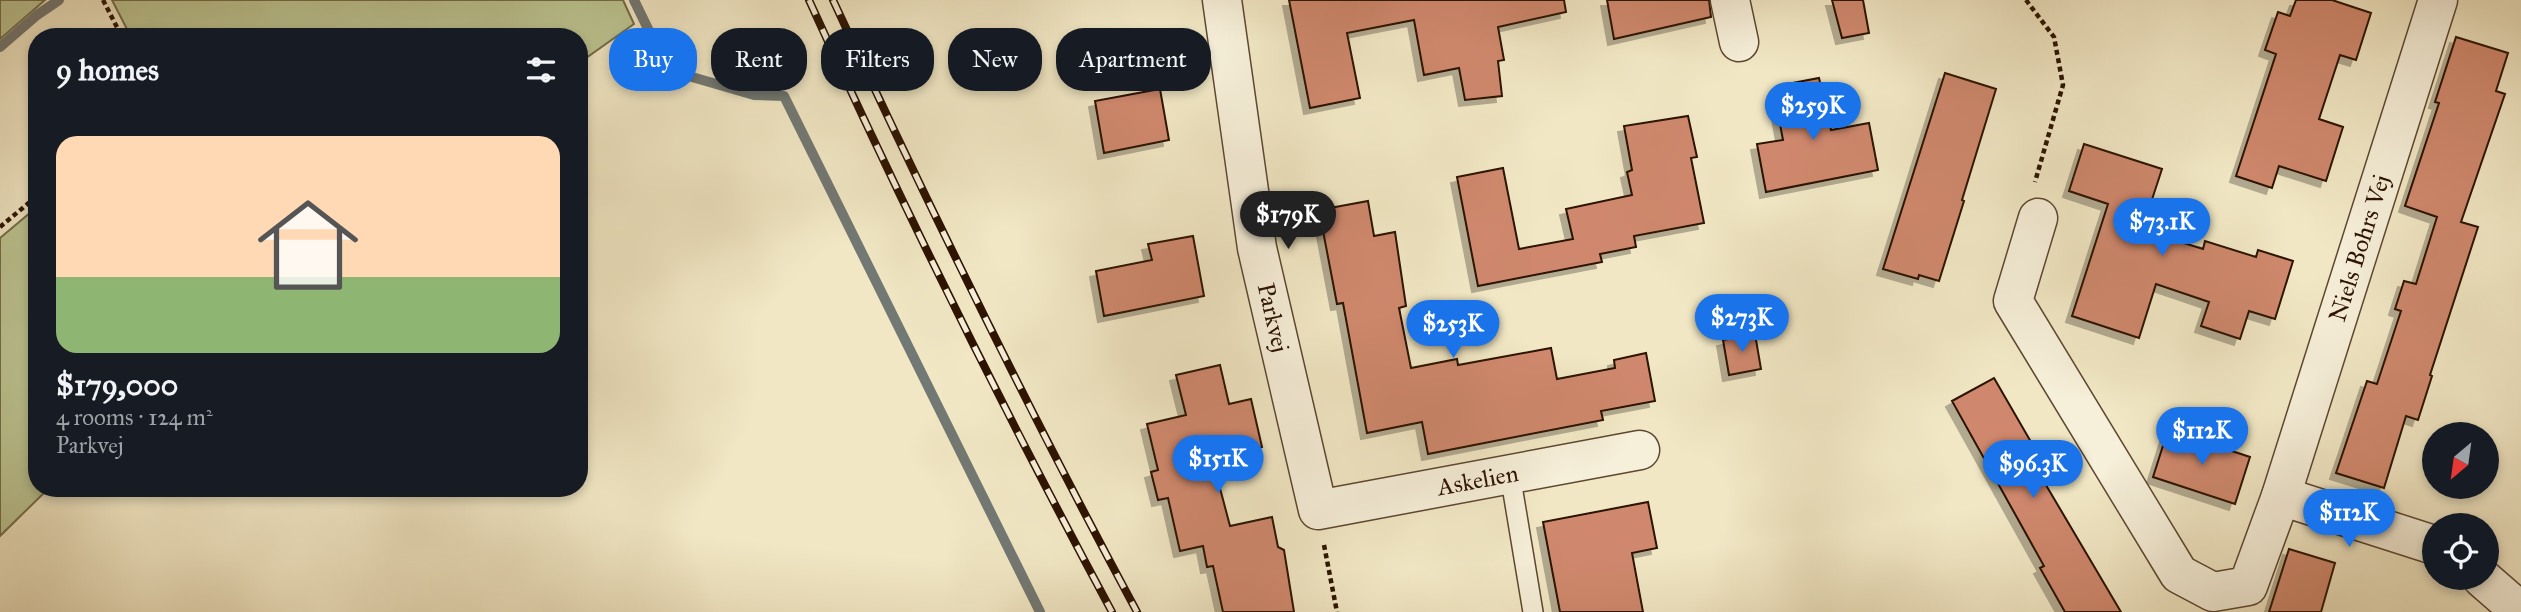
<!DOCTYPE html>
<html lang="en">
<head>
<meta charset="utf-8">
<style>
  body { margin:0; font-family:"IM FELL Great Primer",serif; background:#242831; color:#f1f3f6; height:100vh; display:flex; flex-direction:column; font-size:26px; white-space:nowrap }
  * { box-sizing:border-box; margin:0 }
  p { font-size:23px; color:#9ea1a6 }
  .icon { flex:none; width:38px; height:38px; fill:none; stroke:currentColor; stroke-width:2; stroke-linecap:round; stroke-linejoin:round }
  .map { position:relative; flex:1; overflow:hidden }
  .panel { position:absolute; left:28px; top:28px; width:560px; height:469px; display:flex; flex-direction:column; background:#171b24; border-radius:28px; box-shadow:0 4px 10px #0003 }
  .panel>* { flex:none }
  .banner { position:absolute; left:609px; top:28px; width:665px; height:63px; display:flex; gap:14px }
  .needle { width:46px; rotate:209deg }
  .buttons { position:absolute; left:2422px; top:422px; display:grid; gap:14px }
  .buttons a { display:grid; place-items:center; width:77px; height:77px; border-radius:50%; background:#171b24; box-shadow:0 4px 10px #0003; font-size:35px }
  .price { position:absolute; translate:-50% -60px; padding:0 16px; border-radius:24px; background:#1a73e8; color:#fff; font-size:23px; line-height:46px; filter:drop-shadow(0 2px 4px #0008) }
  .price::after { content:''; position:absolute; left:50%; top:42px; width:21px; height:16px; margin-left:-10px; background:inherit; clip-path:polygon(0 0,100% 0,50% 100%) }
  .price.on { background:#222; color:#fff }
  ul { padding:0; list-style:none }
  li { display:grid; align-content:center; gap:14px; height:371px; padding:0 28px }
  li span { display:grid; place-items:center; height:217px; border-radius:21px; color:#555 }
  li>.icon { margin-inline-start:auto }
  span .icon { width:126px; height:126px; fill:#fffc; stroke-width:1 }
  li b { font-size:30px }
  h2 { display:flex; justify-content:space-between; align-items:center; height:84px; padding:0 28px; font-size:30px }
  .tag { padding:0 24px; border-radius:28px; background:#171b24; box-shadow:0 4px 10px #0003; font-size:24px; line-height:63px }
  .tag.on { background:#1a73e8; color:#fff }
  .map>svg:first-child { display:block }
  .green { fill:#bcc592; stroke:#746c49; stroke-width:2 }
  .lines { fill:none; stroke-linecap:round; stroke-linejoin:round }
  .stream { stroke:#727873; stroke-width:10 }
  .building { fill:#cf886d; stroke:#2c1200; stroke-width:2; filter:url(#shadow) }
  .lane-casing { stroke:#5d4731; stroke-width:22 }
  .street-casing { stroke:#5d4731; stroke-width:41 }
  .path { stroke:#2c1200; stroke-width:4.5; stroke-dasharray:5 3.5; stroke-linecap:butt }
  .lane { stroke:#f6efd9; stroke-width:19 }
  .street { stroke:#f6efd9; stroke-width:38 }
  .rail-casing { stroke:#2c1200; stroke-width:8 }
  .rail { stroke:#f6efd9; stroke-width:5; stroke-dasharray:16; stroke-linecap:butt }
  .labels { text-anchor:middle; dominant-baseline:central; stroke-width:6; stroke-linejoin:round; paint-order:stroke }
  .street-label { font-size:24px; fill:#2c1200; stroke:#f6efd9 }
</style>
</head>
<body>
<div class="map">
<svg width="2521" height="612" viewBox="0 0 2521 612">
  <defs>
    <filter id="shadow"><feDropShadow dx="-6" dy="6" stdDeviation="0" flood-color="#0004"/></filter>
  </defs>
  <rect width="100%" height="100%" fill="#f1e7c4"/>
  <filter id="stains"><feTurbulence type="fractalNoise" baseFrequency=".00286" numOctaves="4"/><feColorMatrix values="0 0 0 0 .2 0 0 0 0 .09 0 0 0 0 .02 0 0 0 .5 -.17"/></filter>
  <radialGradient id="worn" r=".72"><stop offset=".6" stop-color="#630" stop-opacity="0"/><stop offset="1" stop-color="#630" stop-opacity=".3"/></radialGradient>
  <!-- green -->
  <path class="green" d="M0,0H45L0,39Z
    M112,0H623L634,24L579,63V37H131Z
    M37,207V488H49L0,536V238Z"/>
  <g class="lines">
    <!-- stream -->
    <path class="stream" d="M634,0L668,70L754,95L784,96L1040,612
      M0,47L37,15L59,0"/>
  </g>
  <!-- building -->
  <path class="building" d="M1289,0H1564L1566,12L1498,27L1504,60L1498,61L1502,96L1465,100L1459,68L1424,75L1414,20L1347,33L1360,98L1310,108Z
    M1607,0H1709L1711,17L1614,39Z
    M1832,0H1863L1869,33L1842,38Z
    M2296,0H2332L2371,13L2356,60L2340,55L2319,119L2343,127L2326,181L2279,166L2272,188L2236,176L2276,54L2265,50L2278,12L2290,16Z
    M2456,37L2508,53L2496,91L2505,94L2461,222L2478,227L2430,375L2432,376L2418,420L2406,416L2384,488L2336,473L2367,381L2377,384L2401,311L2395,309L2404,281L2416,284L2437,217L2405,206L2439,103L2435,102Z
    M1945,73L1996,89L1962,200L1964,201L1939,281L1919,275L1918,279L1883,269Z
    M1819,78L1831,130L1869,123L1878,170L1766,192L1757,144L1783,140L1776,103L1780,102L1777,86Z
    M1160,89L1169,140L1104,153L1095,101Z
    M1688,116L1697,157L1691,158L1704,223L1634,236L1636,247L1600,254L1602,262L1478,286L1457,177L1503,168L1519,249L1573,239L1566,209L1632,195L1627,172L1632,170L1624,126Z
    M2084,144L2162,169L2142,230L2203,249L2205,241L2256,257L2258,250L2293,261L2275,319L2249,311L2240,339L2201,326L2209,302L2156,284L2139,338L2072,316L2108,204L2069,191Z
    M1368,201L1374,236L1395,232L1406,306L1399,308L1411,368L1457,359L1458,365L1551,348L1557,379L1615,368L1614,360L1646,353L1655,401L1601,411L1603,420L1428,454L1422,422L1367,433L1343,303L1337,304L1319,210Z
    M1193,236L1204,296L1104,316L1096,271L1152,260L1148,244Z
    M1755,334L1761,369L1729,375L1723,340Z
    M1220,365L1229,404L1251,399L1262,447L1212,458L1230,526L1272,517L1278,547L1284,550L1294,612H1223L1213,566L1207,567L1203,546L1180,551L1168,498L1158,500L1151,472L1158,470L1147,424L1186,415L1176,375Z
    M1994,378L2038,454L2030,458L2121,612H2065L2040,568L2044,566L1952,401Z
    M2168,430L2250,457L2235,504L2153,477Z
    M1648,502L1657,548L1632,553L1643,612H1560L1543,522Z
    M2289,549L2335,563L2321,612H2269Z"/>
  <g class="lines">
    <defs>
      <path id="lane" d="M1510,474L1533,612"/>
      <g id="street">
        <path id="s1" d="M1222,0L1257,248L1318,510L1640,450"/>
        <path d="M1730,0L1739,42"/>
        <path id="s2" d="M2038,218L2013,301L2179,574L2213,592L2248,586L2281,496L2438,0"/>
        <path d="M2281,496L2434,545"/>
        <path d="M2482,578L2521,612"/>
      </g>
    </defs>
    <!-- lane casing -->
    <use href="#lane" class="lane-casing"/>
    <!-- street casing -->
    <use href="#street" class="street-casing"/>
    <!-- path -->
    <path class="path" d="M103,0L122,37
      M2026,0L2054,37L2063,85L2035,182
      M0,227L37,196
      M1324,545L1337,612"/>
    <!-- lane -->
    <use href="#lane" class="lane"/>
    <!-- street -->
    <use href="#street" class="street"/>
    <defs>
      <path id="rail" d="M809,0C903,207 1004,411 1112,612
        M833,0C929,207 1029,411 1137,612"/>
    </defs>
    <!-- rail casing -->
    <use href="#rail" class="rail-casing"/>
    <!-- rail -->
    <use href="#rail" class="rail"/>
  </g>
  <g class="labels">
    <!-- street labels -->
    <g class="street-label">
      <text stroke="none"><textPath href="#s2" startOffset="836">Niels Bohrs Vej</textPath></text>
      <text stroke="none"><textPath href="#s1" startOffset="322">Parkvej</textPath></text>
      <text stroke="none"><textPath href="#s1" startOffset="682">Askelien</textPath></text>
    </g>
  </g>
  <rect width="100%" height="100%" filter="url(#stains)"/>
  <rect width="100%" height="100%" fill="url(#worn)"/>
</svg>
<div class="buttons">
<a><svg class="needle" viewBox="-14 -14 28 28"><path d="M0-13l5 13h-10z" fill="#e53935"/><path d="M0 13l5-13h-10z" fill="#9ea1a6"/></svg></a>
<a><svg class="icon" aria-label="locate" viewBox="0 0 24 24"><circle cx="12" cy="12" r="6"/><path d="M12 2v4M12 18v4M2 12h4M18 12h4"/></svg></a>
</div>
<b class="price" style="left:1813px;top:142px">$259K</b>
<b class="price on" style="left:1288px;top:251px">$179K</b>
<b class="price" style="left:2162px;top:258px">$73.1K</b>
<b class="price" style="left:1742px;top:354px">$273K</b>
<b class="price" style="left:1453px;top:360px">$253K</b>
<b class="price" style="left:2202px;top:467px">$112K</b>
<b class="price" style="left:1218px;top:495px">$151K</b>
<b class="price" style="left:2033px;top:500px">$96.3K</b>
<b class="price" style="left:2349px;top:549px">$112K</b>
<div class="banner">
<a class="tag on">Buy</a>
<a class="tag">Rent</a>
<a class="tag">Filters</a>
<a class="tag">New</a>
<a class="tag">Apartment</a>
</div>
<section class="panel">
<h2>9 homes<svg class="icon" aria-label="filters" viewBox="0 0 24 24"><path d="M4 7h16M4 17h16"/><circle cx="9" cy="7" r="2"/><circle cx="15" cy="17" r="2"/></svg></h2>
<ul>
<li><span style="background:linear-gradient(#ffd9b3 65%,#8fb573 0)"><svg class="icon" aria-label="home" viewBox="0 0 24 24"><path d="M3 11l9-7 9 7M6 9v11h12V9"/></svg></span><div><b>$179,000</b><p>4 rooms · 124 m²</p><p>Parkvej</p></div></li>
</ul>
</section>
</div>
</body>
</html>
